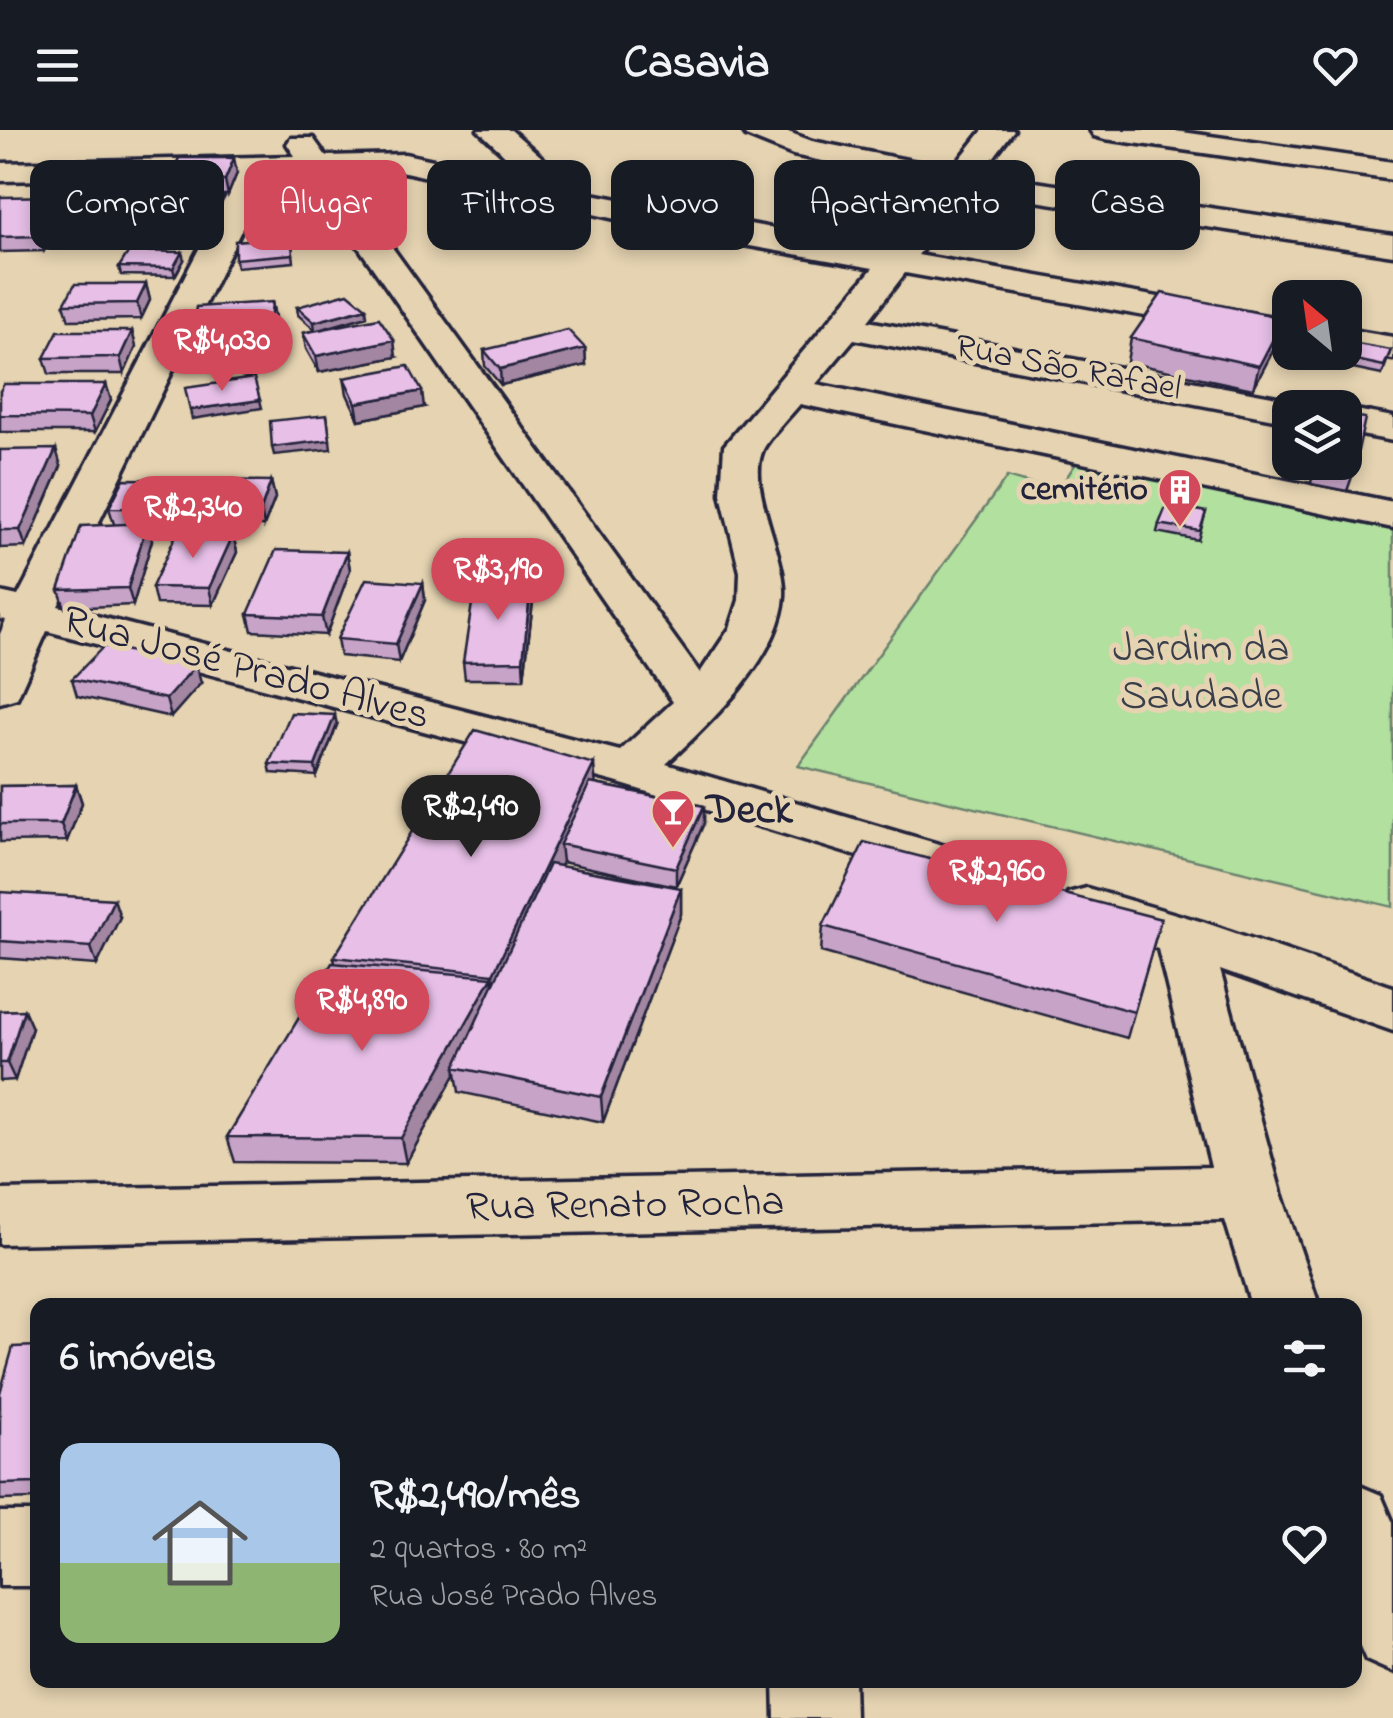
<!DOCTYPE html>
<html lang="pt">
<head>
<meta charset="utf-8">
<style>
  body { margin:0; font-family:"Indie Flower",sans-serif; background:#20242c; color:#f1f3f6; height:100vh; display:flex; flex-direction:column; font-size:38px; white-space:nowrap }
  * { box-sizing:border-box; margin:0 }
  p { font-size:32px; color:#9ea1a6 }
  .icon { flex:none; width:55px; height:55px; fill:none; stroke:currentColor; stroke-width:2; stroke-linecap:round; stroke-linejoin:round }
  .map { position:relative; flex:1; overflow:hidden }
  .details { position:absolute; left:30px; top:1168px; width:1332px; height:390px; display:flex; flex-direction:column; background:#171b24; border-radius:20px; box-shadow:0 5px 15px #0003 }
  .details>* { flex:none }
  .guide { position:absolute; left:30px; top:30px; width:1335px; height:90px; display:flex; gap:20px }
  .needle { width:65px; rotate:331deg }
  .buttons { position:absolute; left:1272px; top:150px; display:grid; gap:20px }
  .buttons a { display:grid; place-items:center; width:90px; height:90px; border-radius:20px; background:#171b24; box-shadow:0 5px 15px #0003; font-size:50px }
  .price { position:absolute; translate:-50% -85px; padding:0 22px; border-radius:35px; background:#d1495b; color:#fff; font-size:32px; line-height:65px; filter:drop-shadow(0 2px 5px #0008) }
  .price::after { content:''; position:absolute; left:50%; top:60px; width:30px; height:22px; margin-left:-15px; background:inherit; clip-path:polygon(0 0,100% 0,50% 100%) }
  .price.active { background:#222; color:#fff }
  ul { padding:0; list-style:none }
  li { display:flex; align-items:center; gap:30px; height:250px; padding:0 30px }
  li+li { border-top:2px solid #363941 }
  li span { display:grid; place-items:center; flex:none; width:280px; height:200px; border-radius:20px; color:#555 }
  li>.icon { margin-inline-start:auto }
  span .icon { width:120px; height:120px; fill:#fffc; stroke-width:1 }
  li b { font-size:42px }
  h2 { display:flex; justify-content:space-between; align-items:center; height:120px; padding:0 30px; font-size:42px }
  .tag { padding:0 35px; border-radius:20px; background:#171b24; box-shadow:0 5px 15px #0003; font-size:35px; line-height:90px }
  .tag.active { background:#d1495b; color:#fff }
  header { display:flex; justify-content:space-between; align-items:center; height:130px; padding:0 30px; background:#171b24; font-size:45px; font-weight:700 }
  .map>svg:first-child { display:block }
  .green { fill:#b2e09f; stroke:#6a816d; stroke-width:2.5 }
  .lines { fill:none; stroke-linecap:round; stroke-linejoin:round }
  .minor-casing { stroke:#22223b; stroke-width:7 }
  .minor { fill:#e5d3b1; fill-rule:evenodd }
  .wall { fill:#c7a4c7; stroke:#22223b; stroke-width:2.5 }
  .shaded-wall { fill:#a286a2; stroke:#22223b; stroke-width:2.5 }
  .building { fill:#e7bfe7; stroke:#22223b; stroke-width:2.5 }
  .labels { text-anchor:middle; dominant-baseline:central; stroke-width:10; stroke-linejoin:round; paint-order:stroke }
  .far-street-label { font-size:35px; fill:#22223b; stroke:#e5d3b1 }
  .far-poi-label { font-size:35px; font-weight:bold; fill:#22223b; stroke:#e5d3b1; text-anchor:end }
  .park-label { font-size:42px; fill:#383e4a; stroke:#e5d3b1 }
  .street-label { font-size:42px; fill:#22223b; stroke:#e5d3b1 }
  .poi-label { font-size:42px; font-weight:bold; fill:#22223b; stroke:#e5d3b1; text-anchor:start }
</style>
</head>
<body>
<header><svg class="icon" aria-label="menu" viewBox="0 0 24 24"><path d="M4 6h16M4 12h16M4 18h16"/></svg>Casavia<svg class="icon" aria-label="heart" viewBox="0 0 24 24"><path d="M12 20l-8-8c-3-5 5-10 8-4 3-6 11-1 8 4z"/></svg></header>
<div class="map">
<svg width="1393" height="1588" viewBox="0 0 1393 1588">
  <rect width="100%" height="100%" fill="#e5d3b1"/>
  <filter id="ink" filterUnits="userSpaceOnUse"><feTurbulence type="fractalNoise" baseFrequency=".01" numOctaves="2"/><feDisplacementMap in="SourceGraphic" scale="20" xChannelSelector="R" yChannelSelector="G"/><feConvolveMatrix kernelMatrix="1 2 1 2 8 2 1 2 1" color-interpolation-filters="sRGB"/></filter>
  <g filter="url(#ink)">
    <!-- green -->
    <path class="green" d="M1078,330L1393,395V777L798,636L1007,347L1057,362Z"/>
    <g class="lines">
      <defs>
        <path id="minor" d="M478,0H511L581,62L888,120L939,55L793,25L746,6L742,0H783L812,11L952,39L983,0H1014L981,44L1393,105V125L968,61L918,125L1290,190V212L905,143L868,191L1304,272L1308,278H1290V292L854,209L816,254L1393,372V398L800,274C789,287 775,301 765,316C743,353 787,423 784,466C780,528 709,594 666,634L990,729L998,742L990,755L971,761L615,652L47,501L17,568L0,573V504L6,490L0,489V462L18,466L237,46L0,51V33L295,26L287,14L291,8H313L326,26L405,24L532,51ZM405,42L687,105L873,138L724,316L721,364L740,442L739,470L730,498L700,543L339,44ZM308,44L673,572L620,621L58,476L268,45Z
          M1090,0H1168L1393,32V50L1105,9L1094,6Z
          M1345,199L1393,207V229L1345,221Z
          M1345,278L1393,287V311L1345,302Z
          M1087,758L1203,792L1393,857V901L1220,840L1281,1063L1319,1175H1251L1225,1090L0,1114V1060L1211,1037L1158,819L1068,791L1060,777L1068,763Z
          M1355,1354L1381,1365L1393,1393V1542L1366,1530L1355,1505Z
          M0,1382H38V1456H0Z
          M774,1550H854L855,1588H775Z"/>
      </defs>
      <!-- minor casing -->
      <use href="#minor" class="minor-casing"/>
      <!-- minor -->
      <use href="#minor" class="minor"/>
    </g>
    <!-- wall -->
    <path class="wall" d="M137,40L139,47L130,58L170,57L169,50L237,43L228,65H206L208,72L200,90L80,92L76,77L83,64L82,62Z
      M0,67L65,81L44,121L0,122Z
      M310,79V101L260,105L259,97Z
      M291,106L294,132L237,137L235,129Z
      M184,130L175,146L121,145L119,137Z
      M146,154L150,170L141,189L69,190L64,174Z
      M272,172L275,188L272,218L194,223L191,207Z
      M297,177L367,186L318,200L396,227L319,242L306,219L303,203L315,200L298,185Z
      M132,201L136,217L124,244H49L44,228Z
      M1131,208L1278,211L1253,259L1127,232Z
      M585,218L586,235L501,255L485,236L484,220Z
      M1391,220L1382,245L1348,238L1351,229Z
      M344,248L424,277L359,290L347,264Z
      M106,254L111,270L95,302H0V261Z
      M0,320L61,336L26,417L0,418Z
      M1314,332H1345L1353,344L1347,361L1311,354Z
      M271,351L275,368L264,396L148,395L152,410L133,475L65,478L59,460L114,394L109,378Z
      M1206,382L1198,410L1157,402L1159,394Z
      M233,405L237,422L213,475L156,474L152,457Z
      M347,422L350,440L326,505L252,501L248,484Z
      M423,453L425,470L399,532L340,526L337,509Z
      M533,471L524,549H465L463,532Z
      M72,549L201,553L171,587L77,566Z
      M337,595L317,646L271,643L269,634Z
      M596,654L704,676V693L676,756L562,732L560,736L681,758V784L603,992L459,962L456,943L406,1033L235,1032L227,1007L335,833L334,827Z
      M76,655L82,673L67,711L0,712V656Z
      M0,762L120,787L97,835L0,828Z
      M1161,789L1127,908L821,822L823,796Z
      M24,880L32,898L15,950L0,951V881Z
      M38,1216V1369L0,1370V1263Z"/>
    <!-- shaded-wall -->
    <path class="shaded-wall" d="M234,28L237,43L228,65L225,50Z
      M137,40L139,47L119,71L117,63Z
      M205,57L208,72L200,90L197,75Z
      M61,66L65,81L44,121L40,106Z
      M182,122L184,130L175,146L173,138Z
      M146,154L150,170L141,189L137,173Z
      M272,172L275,188L272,218L269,202Z
      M366,178L367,186L315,201L314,192Z
      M1284,188L1278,211L1253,259L1259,236Z
      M132,201L136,217L124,244L120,227Z
      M394,210L396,227L319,242L316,226Z
      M585,218L586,235L501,255L500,239Z
      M106,254L111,270L95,302L90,286Z
      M422,261L424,277L359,290L356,273Z
      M260,270L262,278L192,289L190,280Z
      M327,285L331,319L274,325L272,317Z
      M56,319L61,336L26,417L20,400Z
      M271,351L275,368L264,396L261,379Z
      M147,393L152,410L133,475L128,458Z
      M233,405L237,422L213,475L209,458Z
      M347,422L350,440L326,505L322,487Z
      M423,453L425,470L399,532L396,514Z
      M531,454L533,471L524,549L523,531Z
      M196,535L201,553L171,587L166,569Z
      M335,585L337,595L317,646L315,636Z
      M594,634L596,659L560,714L562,732L497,869L493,844Z
      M76,655L82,673L67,711L61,694Z
      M704,676V693L676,756V738Z
      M681,758V784L603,992L601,967Z
      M114,769L120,787L97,835L91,817Z
      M492,847L495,872L455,937L456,943L406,1033L401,1008Z
      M24,880L32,898L15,950L7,933Z"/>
    <!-- building -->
    <path class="building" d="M179,28H234L225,50H169Z
      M103,38L137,40L122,58H86L82,62Z
      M205,57L197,75L76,77L86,58Z
      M61,66L40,106L0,107V67Z
      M308,72V93L259,97V75Z
      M291,106L293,124L235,129V111Z
      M129,121L182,122L173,138L119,137Z
      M75,154H146L137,173L64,174Z
      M348,163L366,178L314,192L297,177Z
      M1162,163L1284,188L1259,236L1131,208Z
      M272,172L269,202L191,207L196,177Z
      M379,188L394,210L316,226L303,203Z
      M568,200L585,218L500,239L484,220Z
      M58,201H132L120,227L44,228Z
      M1357,214L1391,220L1384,236L1351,229Z
      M408,236L422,261L356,273L344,248Z
      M254,248L260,270L190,280L185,258Z
      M4,254H106L90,286L0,285V261Z
      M327,285L330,310L272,317L270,291Z
      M1345,285L1365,288L1353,344L1316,337L1317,332H1345Z
      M56,319L20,400H0V320Z
      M124,349L271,351L261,379L109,378Z
      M1167,374L1206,382L1200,401L1159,394Z
      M147,393L128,458L59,460L81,396Z
      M177,403L233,405L209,458L152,457Z
      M276,420L347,422L322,487L248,484Z
      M366,449L423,453L396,514L337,509Z
      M475,454H531L523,531L463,532Z
      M104,516L196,535L166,569L72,549Z
      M291,583L335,585L315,636L269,634Z
      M475,600L594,634L493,844L334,827Z
      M590,653L704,676L676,738L560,714Z
      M76,655L61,694H0V656Z
      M864,712L1161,789L1134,882L823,796Z
      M549,734L681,758L601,967L455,937Z
      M0,762L114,769L91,817L0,811Z
      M332,833L492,847L401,1008L227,1007Z
      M24,880L7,933H0V881Z
      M38,1216V1299L36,1308L38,1301V1353L0,1354V1263L13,1217Z"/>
  </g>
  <!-- icons -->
  <defs>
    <symbol id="building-pin" viewBox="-11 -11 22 30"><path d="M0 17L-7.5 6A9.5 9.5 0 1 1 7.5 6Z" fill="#d1495b" stroke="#e5d3b1"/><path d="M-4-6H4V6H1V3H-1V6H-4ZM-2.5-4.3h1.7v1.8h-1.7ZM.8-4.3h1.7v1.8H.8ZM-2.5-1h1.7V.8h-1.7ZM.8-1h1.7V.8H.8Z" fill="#fff"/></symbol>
    <symbol id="bar-pin" viewBox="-11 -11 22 30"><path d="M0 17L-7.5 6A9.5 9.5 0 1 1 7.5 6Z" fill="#d1495b" stroke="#e5d3b1"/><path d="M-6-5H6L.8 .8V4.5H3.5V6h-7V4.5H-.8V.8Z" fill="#fff"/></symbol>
  </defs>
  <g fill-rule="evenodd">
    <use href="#building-pin" x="1155" y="335" width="50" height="68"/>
    <use href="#bar-pin" x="648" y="656" width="50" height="68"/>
  </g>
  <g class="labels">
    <!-- far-street labels -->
    <g class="far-street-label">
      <text transform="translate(1068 239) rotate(11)">Rua São Rafael</text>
    </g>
    <!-- far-poi labels -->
    <g class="far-poi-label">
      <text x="1148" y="360">cemitério</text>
    </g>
    <!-- park labels -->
    <g class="park-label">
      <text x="1201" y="519">Jardim da<tspan x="1201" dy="48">Saudade</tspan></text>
    </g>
    <!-- street labels -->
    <g class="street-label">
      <text transform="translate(246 539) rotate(15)">Rua José Prado Alves</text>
      <text transform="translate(625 1076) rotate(-1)">Rua Renato Rocha</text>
    </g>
    <!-- poi labels -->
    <g class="poi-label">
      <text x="706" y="681">Deck</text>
    </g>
  </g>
</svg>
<div class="buttons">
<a><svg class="needle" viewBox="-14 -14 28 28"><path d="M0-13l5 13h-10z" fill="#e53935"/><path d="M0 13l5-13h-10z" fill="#9ea1a6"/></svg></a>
<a><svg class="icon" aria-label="layers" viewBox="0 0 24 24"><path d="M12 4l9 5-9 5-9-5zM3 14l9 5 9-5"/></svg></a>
</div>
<b class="price" style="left:222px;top:264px">R$4,030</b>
<b class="price" style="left:193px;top:431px">R$2,340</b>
<b class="price" style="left:498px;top:493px">R$3,190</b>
<b class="price active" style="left:471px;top:730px">R$2,490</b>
<b class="price" style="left:997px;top:795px">R$2,960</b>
<b class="price" style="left:362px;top:924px">R$4,890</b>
<div class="guide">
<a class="tag">Comprar</a>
<a class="tag active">Alugar</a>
<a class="tag">Filtros</a>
<a class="tag">Novo</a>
<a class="tag">Apartamento</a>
<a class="tag">Casa</a>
</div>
<section class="details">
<h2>6 imóveis<svg class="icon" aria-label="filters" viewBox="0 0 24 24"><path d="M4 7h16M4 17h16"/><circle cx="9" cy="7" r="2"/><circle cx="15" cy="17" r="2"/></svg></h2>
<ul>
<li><span style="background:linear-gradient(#a9c7e8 60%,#8fb573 0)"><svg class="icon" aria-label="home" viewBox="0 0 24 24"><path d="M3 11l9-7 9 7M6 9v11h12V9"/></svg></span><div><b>R$2,490/mês</b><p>2 quartos · 80 m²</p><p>Rua José Prado Alves</p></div><svg class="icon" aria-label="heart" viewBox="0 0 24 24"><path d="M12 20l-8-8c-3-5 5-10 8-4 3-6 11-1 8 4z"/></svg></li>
</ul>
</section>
</div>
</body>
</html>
